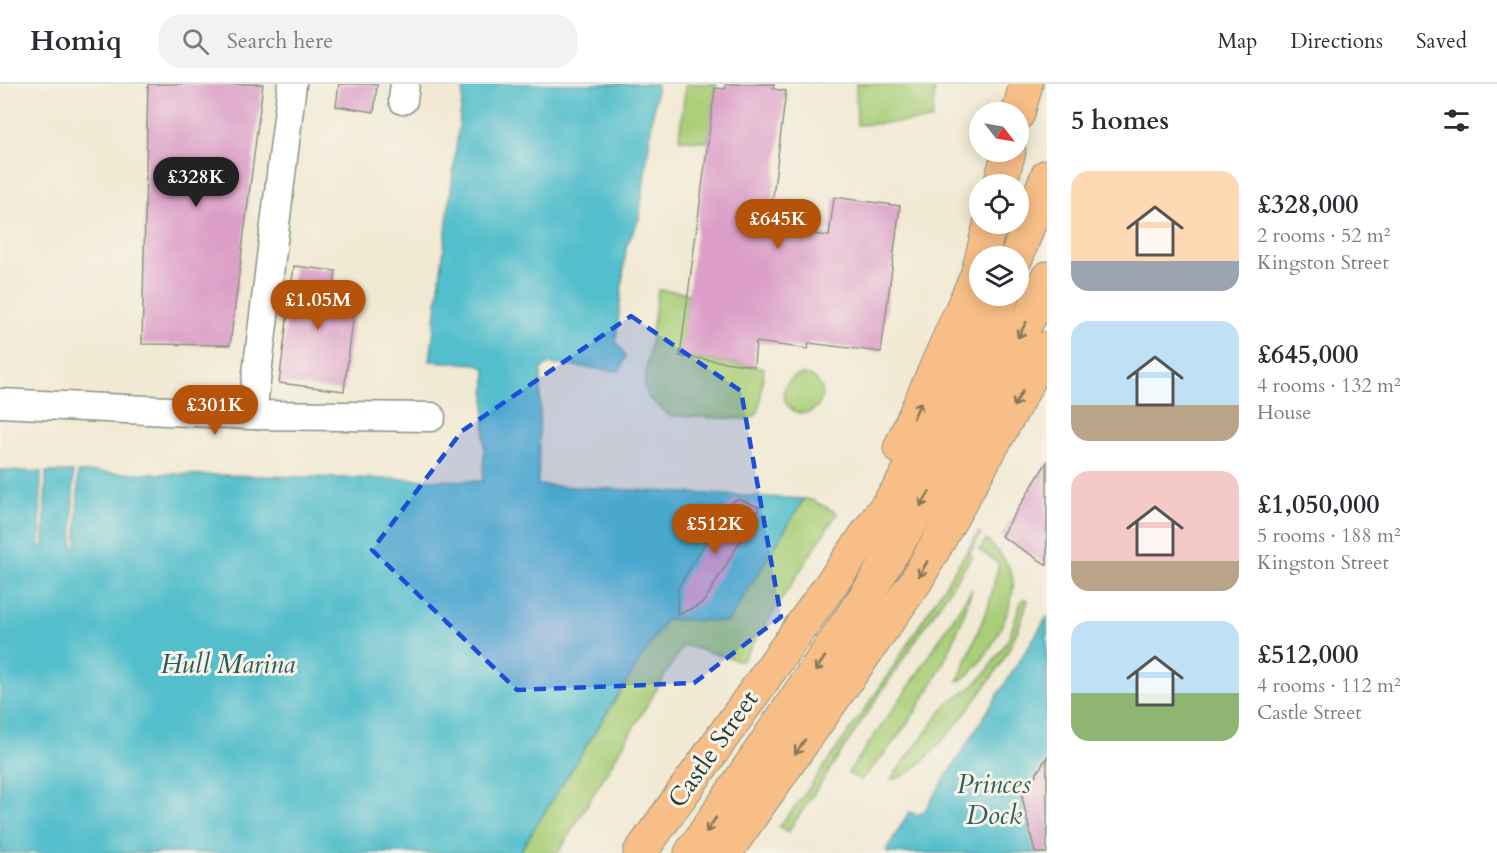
<!DOCTYPE html>
<html lang="en">
<head>
<meta charset="utf-8">
<style>
  body { margin:0; font-family:Cardo,serif; background:#f2f2f3; color:#2b2b33; height:100vh; display:flex; flex-direction:column; font-size:22px; white-space:nowrap }
  * { box-sizing:border-box; margin:0 }
  p { font-size:20px; color:#7c7c81 }
  .icon { flex:none; width:33px; height:33px; fill:none; stroke:currentColor; stroke-width:2; stroke-linecap:round; stroke-linejoin:round }
  .map { position:relative; flex:1; overflow:hidden }
  .drawer { display:flex; flex-direction:column; background:#fff; width:450px }
  .drawer>* { flex:none }
  .needle { width:39px; rotate:121deg }
  .controls { position:absolute; left:969px; top:18px; display:grid; gap:12px }
  .controls a { display:grid; place-items:center; width:60px; height:60px; border-radius:50%; background:#fff; box-shadow:0 3px 15px #0003; font-size:30px }
  .price { position:absolute; translate:-50% -51px; padding:0 14px; border-radius:21px; background:#b45309; color:#fff; font-size:20px; line-height:39px; filter:drop-shadow(0 2px 3px #0008) }
  .price::after { content:''; position:absolute; left:50%; top:36px; width:18px; height:14px; margin-left:-9px; background:inherit; clip-path:polygon(0 0,100% 0,50% 100%) }
  .price.current { background:#222; color:#fff }
  ul { padding:0; list-style:none }
  li { display:flex; align-items:center; gap:18px; height:150px; padding:0 24px }
  li span { display:grid; place-items:center; flex:none; width:168px; height:120px; border-radius:18px; color:#555 }
  li>.icon { margin-inline-start:auto }
  span .icon { width:72px; height:72px; fill:#fffc; stroke-width:1 }
  li b { font-size:26px }
  h2 { display:flex; justify-content:space-between; align-items:center; height:72px; padding:0 24px; font-size:26px }
  header { display:flex; align-items:center; gap:36px; box-sizing:border-box; height:84px; padding:0 30px; background:#fff; border-bottom:2px solid #e1e1e2 }
  header strong { font-size:28px }
  nav { display:flex; gap:33px; margin-inline-start:auto; font-size:21px }
  .search { width:420px; height:54px; background:#f2f2f3; display:flex; align-items:center; gap:15px; box-sizing:border-box; padding:0 21px; border-radius:24px; color:#7c7c81; font-size:22px }
  main { display:flex; flex:1; min-height:0 }
  .map>svg:first-child { display:block }
  .green { fill:#a9ce77; stroke:#648656; stroke-width:1.5 }
  .water { fill:#52becc; stroke:#387e80; stroke-width:1.5 }
  .building { fill:#dc9ec7 }
  .lines { fill:none; stroke-linecap:round; stroke-linejoin:round }
  .minor-casing { stroke:#889384; stroke-width:31 }
  .trunk-casing { stroke:#889384; stroke-width:35 }
  .minor { stroke:#fff; stroke-width:28 }
  .trunk { stroke:#f7be87; stroke-width:33 }
  .oneway { stroke:#807759 }
  .marked { fill:#1d4ed8; fill-opacity:0.2; stroke:#1d4ed8; stroke-width:4.5; stroke-dasharray:12 8; stroke-linejoin:round }
  .labels { text-anchor:middle; dominant-baseline:central; stroke-width:6; stroke-linejoin:round; paint-order:stroke }
  .street-label { font-size:26px; fill:#1f3d34; stroke:#f7f3e8 }
  .water-label { font-size:27px; font-style:italic; fill:#2c5d5a; stroke:#f7f3e8 }
</style>
</head>
<body>
<header>
<strong>Homiq</strong>
<div class="search"><svg class="icon" aria-label="search" viewBox="0 0 24 24"><circle cx="10" cy="10" r="6"/><path d="M15 15l6 6"/></svg>Search here</div>
<nav><a>Map</a><a>Directions</a><a>Saved</a></nav>
</header>
<main>
<div class="map">
<svg width="1047" height="769" viewBox="0 0 1047 769">
  <rect width="100%" height="100%" fill="#f7f3e8"/>
  <filter id="ink" filterUnits="userSpaceOnUse"><feTurbulence type="fractalNoise" baseFrequency=".0167" numOctaves="2"/><feDisplacementMap in="SourceGraphic" scale="12" xChannelSelector="R" yChannelSelector="G"/><feConvolveMatrix kernelMatrix="1 2 1 2 8 2 1 2 1" color-interpolation-filters="sRGB"/></filter>
  <filter id="wash" filterUnits="userSpaceOnUse"><feTurbulence type="fractalNoise" baseFrequency=".008" numOctaves="4" result="noise"/><feDisplacementMap in="SourceGraphic" scale="24" xChannelSelector="R" yChannelSelector="G"/><feGaussianBlur stdDeviation="1.35" result="paint"/><feColorMatrix in="noise" values="0 0 0 0 0 0 0 0 0 0 0 0 0 0 0 0 0 1.4 0 .05"/><feComposite in="paint" operator="in"/></filter>
  <g filter="url(#wash)">
    <rect width="100%" height="100%" fill="#f1e9d3"/>
    <!-- green -->
    <path class="green" d="M686,0H716L708,58L679,55Z
      M856,0H935L932,36L857,41Z
      M658,206L683,208L688,210L681,272L764,284L759,325L756,331L749,335L670,332L649,314L644,303Z
      M784 310a19 19 0 1 1 38 0a19 19 0 1 1-38 0Z
      M804,415L812,416L837,429L742,577L683,561L558,769H519L666,535L728,538Z
      M979,448L981,450L969,470L972,472L788,748L779,742L797,721L877,608Z
      M986,455C998,468 1011,479 1013,498C1016,523 982,589 958,597L989,520L999,479L979,466Z
      M972,505C951,578 913,641 861,696L848,689L911,600Z
      M1022,515L1028,516C1022,537 1014,557 1003,576C987,601 921,696 891,695L947,620L971,604L986,589L1009,554Z"/>
    <!-- water -->
    <path class="water" d="M464,0H657L639,135L626,163L616,257L626,272L620,287L549,280L541,285L538,401L804,415L728,538L666,535L519,769H0V386L41,388L40,463L44,462L46,388H73V462L77,463L78,388L483,397L486,286L478,280L430,277Z
      M1047,533V769H888L886,767L909,728L917,731L924,728Z"/>
    <g id="blocks">
      <!-- building -->
      <path class="building" d="M148,0H263L230,261L142,260Z
        M339,0H377L374,28L336,22Z
        M726,0H774L773,5L786,7L769,145L829,152L834,113L900,122L881,268L809,259L808,265L756,258L754,282L680,272L715,4L725,5Z
        M294,182L336,187L334,202L357,205L344,307L279,299Z
        M1047,378V481L1001,452Z
        M739,415L759,423L755,433L705,516L699,521L677,531L678,504L726,424L734,417Z
        M1047,673V769H1035L1022,713Z"/>
    </g>
  </g>
  <g filter="url(#ink)">
    <use href="#blocks" fill-opacity="0" stroke="#889384" stroke-width="1.5"/>
    <g class="lines">
      <defs>
        <path id="minor" d="M403,16L405,0
          M0,319L252,331L431,333
          M252,331L292,0"/>
        <path id="trunk" d="M1018,30L1026,0
          M1000,100L1009,68
          M982,172L990,140
          M1017,172L1047,92
          M900,364L977,191L980,180
          M640,769L898,406L972,275L1003,212
          M691,769L871,504L960,357L1032,229L1047,194
          M725,769L916,497L1047,264"/>
      </defs>
      <!-- minor casing -->
      <use href="#minor" class="minor-casing"/>
      <!-- trunk casing -->
      <use href="#trunk" class="trunk-casing"/>
      <!-- minor -->
      <use href="#minor" class="minor"/>
      <!-- trunk -->
      <use href="#trunk" class="trunk"/>
    </g>
    <!-- one-way arrows -->
    <defs><path id="oneway-shaft" d="M-6 0H5M1.5-3L5.5 0L1.5 3" fill="none" stroke-width="1.6" stroke-linecap="round" stroke-linejoin="round" transform="scale(1.5)"/></defs>
    <g class="oneway">
      <use href="#oneway-shaft" transform="translate(1022 246) rotate(119)"/>
      <use href="#oneway-shaft" transform="translate(1018 315) rotate(119)"/>
      <use href="#oneway-shaft" transform="translate(917 326) rotate(-66)"/>
      <use href="#oneway-shaft" transform="translate(925 415) rotate(121)"/>
      <use href="#oneway-shaft" transform="translate(923 485) rotate(119)"/>
      <use href="#oneway-shaft" transform="translate(820 580) rotate(124)"/>
      <use href="#oneway-shaft" transform="translate(800 663) rotate(125)"/>
      <use href="#oneway-shaft" transform="translate(711 741) rotate(124)"/>
    </g>
  </g>
  <!-- marked area -->
  <path class="marked" d="M631,232L741,307L781,533L694,599L517,606L372,466L462,347Z"/>
  <g class="labels">
    <!-- street labels -->
    <g class="street-label">
      <text transform="translate(713 665) rotate(-55)">Castle Street</text>
    </g>
    <!-- water labels -->
    <g class="water-label">
      <text x="228" y="580">Hull Marina</text>
      <text x="994" y="700">Princes<tspan x="994" dy="31">Dock</tspan></text>
    </g>
  </g>
</svg>
<div class="controls">
<a><svg class="needle" viewBox="-14 -14 28 28"><path d="M0-13l5 13h-10z" fill="#e53935"/><path d="M0 13l5-13h-10z" fill="#7c7c81"/></svg></a>
<a><svg class="icon" aria-label="locate" viewBox="0 0 24 24"><circle cx="12" cy="12" r="6"/><path d="M12 2v4M12 18v4M2 12h4M18 12h4"/></svg></a>
<a><svg class="icon" aria-label="layers" viewBox="0 0 24 24"><path d="M12 4l9 5-9 5-9-5zM3 14l9 5 9-5"/></svg></a>
</div>
<b class="price current" style="left:196px;top:124px">£328K</b>
<b class="price" style="left:778px;top:166px">£645K</b>
<b class="price" style="left:318px;top:247px">£1.05M</b>
<b class="price" style="left:215px;top:352px">£301K</b>
<b class="price" style="left:715px;top:471px">£512K</b>
</div>
<section class="drawer">
<h2>5 homes<svg class="icon" aria-label="filters" viewBox="0 0 24 24"><path d="M4 7h16M4 17h16"/><circle cx="9" cy="7" r="2"/><circle cx="15" cy="17" r="2"/></svg></h2>
<ul>
<li><span style="background:linear-gradient(#ffd9b3 75%,#9aa5b1 0)"><svg class="icon" aria-label="home" viewBox="0 0 24 24"><path d="M3 11l9-7 9 7M6 9v11h12V9"/></svg></span><div><b>£328,000</b><p>2 rooms · 52 m²</p><p>Kingston Street</p></div></li>
<li><span style="background:linear-gradient(#bfe0f5 70%,#b9a48a 0)"><svg class="icon" aria-label="home" viewBox="0 0 24 24"><path d="M3 11l9-7 9 7M6 9v11h12V9"/></svg></span><div><b>£645,000</b><p>4 rooms · 132 m²</p><p>House</p></div></li>
<li><span style="background:linear-gradient(#f6c9c9 75%,#b9a48a 0)"><svg class="icon" aria-label="home" viewBox="0 0 24 24"><path d="M3 11l9-7 9 7M6 9v11h12V9"/></svg></span><div><b>£1,050,000</b><p>5 rooms · 188 m²</p><p>Kingston Street</p></div></li>
<li><span style="background:linear-gradient(#bfe0f5 60%,#8fb573 0)"><svg class="icon" aria-label="home" viewBox="0 0 24 24"><path d="M3 11l9-7 9 7M6 9v11h12V9"/></svg></span><div><b>£512,000</b><p>4 rooms · 112 m²</p><p>Castle Street</p></div></li>
</ul>
</section>
</main>
</body>
</html>
